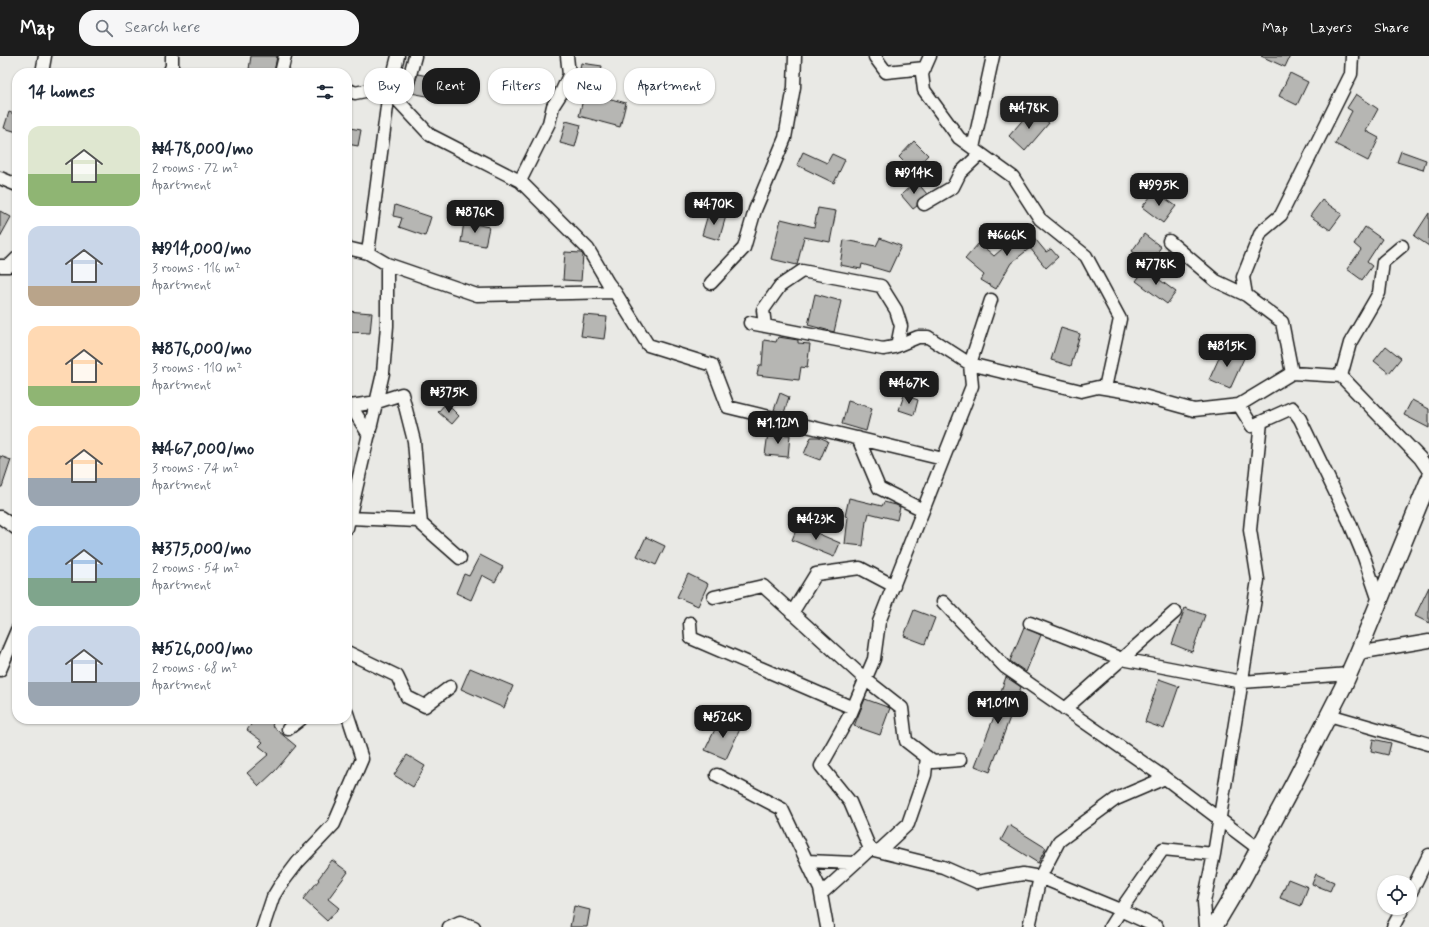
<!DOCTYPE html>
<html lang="en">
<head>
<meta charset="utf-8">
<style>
  body { margin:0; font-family:Mynerve,sans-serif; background:#f6f6f7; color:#1f2937; height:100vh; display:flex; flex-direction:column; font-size:15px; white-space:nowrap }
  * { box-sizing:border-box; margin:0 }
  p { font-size:13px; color:#747a83 }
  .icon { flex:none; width:22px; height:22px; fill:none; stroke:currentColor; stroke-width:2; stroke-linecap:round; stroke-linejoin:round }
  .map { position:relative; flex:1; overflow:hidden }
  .side { position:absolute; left:12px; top:12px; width:340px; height:656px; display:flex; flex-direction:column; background:#fff; border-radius:16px; box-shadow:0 1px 3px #0004 }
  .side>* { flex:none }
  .hud { position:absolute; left:364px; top:12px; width:380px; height:36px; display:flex; gap:8px }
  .buttons { position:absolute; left:1377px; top:819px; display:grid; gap:8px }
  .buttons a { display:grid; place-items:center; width:40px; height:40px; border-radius:50%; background:#fff; box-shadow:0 1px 3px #0004; font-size:20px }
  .price { position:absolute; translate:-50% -34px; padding:0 9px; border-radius:8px; background:#1c1c1c; color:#fff; font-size:13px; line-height:26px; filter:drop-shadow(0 1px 2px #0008) }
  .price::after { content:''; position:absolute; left:50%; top:24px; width:12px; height:9px; margin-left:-6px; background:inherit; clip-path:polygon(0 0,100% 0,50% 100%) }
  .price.on { background:#222; color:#fff }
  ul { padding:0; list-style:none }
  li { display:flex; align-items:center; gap:12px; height:100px; padding:0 16px }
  li span { display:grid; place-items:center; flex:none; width:112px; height:80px; border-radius:12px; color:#555 }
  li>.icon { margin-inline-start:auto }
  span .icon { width:48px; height:48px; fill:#fffc; stroke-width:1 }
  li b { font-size:17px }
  h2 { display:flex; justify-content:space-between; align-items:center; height:48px; padding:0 16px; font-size:17px }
  .pill { padding:0 14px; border-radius:16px; background:#fff; box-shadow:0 1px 3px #0004; font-size:14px; line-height:36px }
  .pill.on { background:#1c1c1c; color:#fff }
  header { display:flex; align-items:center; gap:24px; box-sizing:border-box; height:56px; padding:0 20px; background:#1c1c1c; color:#fff }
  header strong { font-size:19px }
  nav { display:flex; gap:22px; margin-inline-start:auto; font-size:14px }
  .search { width:280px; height:36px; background:#f6f6f7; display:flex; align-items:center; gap:10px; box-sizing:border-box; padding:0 14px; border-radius:16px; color:#747a83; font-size:15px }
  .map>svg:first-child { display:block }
  .building { fill:#b6b6b3; stroke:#1c1c1c }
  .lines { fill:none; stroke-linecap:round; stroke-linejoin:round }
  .street-casing { stroke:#1c1c1c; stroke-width:15 }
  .secondary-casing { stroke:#1c1c1c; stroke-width:19 }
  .street { stroke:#f6f6f2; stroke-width:12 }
  .secondary { stroke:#f6f6f2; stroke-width:16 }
</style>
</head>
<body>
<header>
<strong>Map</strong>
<div class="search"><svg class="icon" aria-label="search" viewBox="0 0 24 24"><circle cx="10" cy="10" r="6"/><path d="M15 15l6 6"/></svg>Search here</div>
<nav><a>Map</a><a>Layers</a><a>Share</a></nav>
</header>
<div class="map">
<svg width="1429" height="871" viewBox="0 0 1429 871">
  <rect width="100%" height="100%" fill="#e9e9e5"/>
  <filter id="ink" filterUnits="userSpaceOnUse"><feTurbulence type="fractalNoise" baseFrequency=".025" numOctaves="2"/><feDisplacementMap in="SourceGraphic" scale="8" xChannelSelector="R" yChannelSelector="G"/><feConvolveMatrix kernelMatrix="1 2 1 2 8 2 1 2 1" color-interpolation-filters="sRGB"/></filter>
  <g filter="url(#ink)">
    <!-- building -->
    <path class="building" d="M251,0H277L274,17L249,13Z
      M1261,0H1290L1285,11Z
      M581,7L602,10L596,39L626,47L620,71L579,60L587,27L578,26Z
      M1290,17L1308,26L1297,49L1279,40Z
      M418,18L437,22L432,41L411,37Z
      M1356,38L1378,53L1366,75L1379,82L1368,105L1335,88L1352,55L1347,52Z
      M1032,53L1049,67L1025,95L1009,80Z
      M9,56L17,59V76L4,72Z
      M566,65L581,69L575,91L560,87Z
      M350,72L361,74L358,90L347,88Z
      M914,85L928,99L913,115L899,101Z
      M1401,95L1426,104L1423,114L1397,106Z
      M803,96L827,107L832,98L845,104L834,127L797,109Z
      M916,125L927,138L918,144L917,150L913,153L901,139Z
      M1155,135L1176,150L1163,167L1142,151Z
      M1322,144L1342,158L1330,174L1310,160Z
      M395,149L431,161L425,180L399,171L402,162L393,160Z
      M818,152L836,155L830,186L804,181L797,209L771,203L781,163L814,171Z
      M0,155L11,161L0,181Z
      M709,155L726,160L719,184L702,179Z
      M1429,157V190L1414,180Z
      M464,166L489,171L485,190L461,186Z
      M1365,171L1382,183L1367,206L1372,210L1362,224L1347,213L1361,194L1354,188Z
      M1026,172L1046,196L1051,193L1058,201L1046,212L1030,192L1011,207L996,233L981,224L984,219L965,203L979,187L994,200Z
      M1144,178L1161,191L1149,208L1132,195Z
      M880,182L901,190L889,216L862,208L861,213L840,209L844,184L876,190Z
      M565,196L581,197L583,199L581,225L563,224Z
      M1145,213L1176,236L1167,248L1136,225Z
      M815,238L841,245L834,276L808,269Z
      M347,255L372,257L370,277L347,276Z
      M584,259L607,261L604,283L581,280Z
      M1061,272L1080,278L1071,310L1051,304Z
      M778,281L798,284V287L810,288L807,312L801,311L799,324L757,319L759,309H762L764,284L776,286Z
      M1386,290L1401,302L1389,317L1374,305Z
      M1224,291L1245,300L1230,333L1209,324Z
      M780,337L789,341L784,357L774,354Z
      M904,339L918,344L914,359L899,354Z
      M1412,344L1429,353V372L1404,359Z
      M848,345L872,352L866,375L842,368Z
      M446,347L459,360L452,368L438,356Z
      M768,377L790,379L788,401L765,399Z
      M811,381H819L828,385L820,404L804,398Z
      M0,400L11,404L2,431H0Z
      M849,442L882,450L884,446L896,449L900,451L897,464L869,457L867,465H866L863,490L845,488L848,461L845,460Z
      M798,469L840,487L834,501L792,484Z
      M646,481L665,490L656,509L637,500Z
      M480,499L503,511L495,526L482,519L471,544L456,537L464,518L469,520Z
      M688,518L708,528L698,550L677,541Z
      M1429,531V567L1415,560Z
      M1185,552L1205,559L1192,596L1172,588Z
      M914,554L935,562L925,588L904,580Z
      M1024,571L1041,579L1026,616L1010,605Z
      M470,612L513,630L504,652L461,633Z
      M1006,621L1021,631L990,716L975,710L995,658L993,657Z
      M1159,623L1179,630L1164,673L1145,666Z
      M865,643L890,652L880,679L854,670Z
      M255,663H267L273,668L272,670L296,690L275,715L259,730L247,717L269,698L259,690L263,686L247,674Z
      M720,663L740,673L726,703L705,694Z
      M1373,683L1391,687L1388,699L1371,695Z
      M407,699L425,710L413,731L394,719Z
      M1009,769L1046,792L1038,807L1001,784Z
      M332,804L348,816L328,843L339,852L327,865L303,843L319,824L318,823Z
      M1316,818L1334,826L1330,835L1312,828Z
      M1288,823L1308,831L1301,850L1280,842Z
      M574,850L590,854L587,871H570Z"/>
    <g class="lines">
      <defs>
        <path id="street" d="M876,0L875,1L886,16L925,12
          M930,0L922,18L924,34L959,82L1013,121L1040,163L1086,200L1120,263L1105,332
          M42,17L45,0
          M169,17L172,10V0
          M281,17L285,0
          M347,33L355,37L390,30
          M389,35L398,0
          M393,40L408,26L415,0
          M973,92L993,0
          M0,122L17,129
          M520,125L549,67L553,50L560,39L569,19L567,0
          M924,148L953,131L960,117L980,98
          M1169,185L1216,225L1246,239L1282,266L1292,317
          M1402,190L1383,206L1379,237L1350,287L1341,320L1420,402L1429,415
          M347,192L368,197L387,208V270L383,317L347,472
          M368,197L389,35L430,79L520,125L588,193L608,227L615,236L648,289L712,309L728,351L943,403
          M387,208L477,239L615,236
          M0,210H9L17,202
          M711,227L744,192L755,154L785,82L794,31L795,0
          M1246,239L1243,221L1261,176L1281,159L1351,18L1352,0
          M991,244L970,308L972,330L879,566L874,603L851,657L821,710L850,746L870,793L943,811L977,826L1023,818L1040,821L1120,854L1157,871
          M750,267L883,293L894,291L918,281H928L970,308L1081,335L1098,331L1129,336L1194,354L1239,349L1252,370L1292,352L1300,363L1349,465L1364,501L1379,545
          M765,270L763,254L780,230L802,215L881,230L896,254L901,270L897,290
          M347,348L351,350L369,379
          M1239,349L1292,317L1341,320
          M351,350L377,346L402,338L414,385L421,468
          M858,382L879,432L923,454
          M0,461L17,473
          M350,462L418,465L460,502
          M714,541L763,530L865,623L902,652L906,685L933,706L960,704
          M943,546L1005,611L1165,722L1259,793
          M792,557L816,518L860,512L894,530
          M690,567L691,582L853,652
          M1030,567L1122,603L1242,626L1349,618
          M347,596L397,620L407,641L425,650L450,631
          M1358,597L1429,585
          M0,614L17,574
          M1065,653L1175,556
          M1329,659L1429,688
          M288,673L301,663
          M717,719L782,753L820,833L827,871
          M879,795L908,768L925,719L927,701
          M807,805L855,807L870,793
          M821,838L855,807
          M1410,838L1429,799
          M263,871L273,841L279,831L298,806L334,768L362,703L347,657
          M449,871L460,866L474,871
          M1029,871L1040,821L1059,785L1116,743L1165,722
          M1110,871L1122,852L1163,793L1214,798
          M1206,871L1204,846L1214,798L1258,524L1250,474L1261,366
          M1393,871L1403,852"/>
        <path id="secondary" d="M1214,871L1242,824L1295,725L1343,631L1358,597L1429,424"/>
      </defs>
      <!-- street casing -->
      <use href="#street" class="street-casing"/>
      <!-- secondary casing -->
      <use href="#secondary" class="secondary-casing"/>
      <!-- street -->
      <use href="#street" class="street"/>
      <!-- secondary -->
      <use href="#secondary" class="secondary"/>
    </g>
  </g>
</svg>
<div class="buttons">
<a><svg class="icon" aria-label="locate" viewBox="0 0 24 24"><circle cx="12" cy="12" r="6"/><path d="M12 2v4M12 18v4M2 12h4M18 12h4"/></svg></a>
</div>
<b class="price on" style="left:1029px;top:74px">₦478K</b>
<b class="price" style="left:914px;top:139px">₦914K</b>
<b class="price" style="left:1159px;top:151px">₦995K</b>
<b class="price" style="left:714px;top:170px">₦470K</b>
<b class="price" style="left:475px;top:178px">₦876K</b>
<b class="price" style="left:1007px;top:201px">₦666K</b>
<b class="price" style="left:1156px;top:230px">₦778K</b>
<b class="price" style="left:1227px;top:312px">₦815K</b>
<b class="price" style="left:909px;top:349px">₦467K</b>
<b class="price" style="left:449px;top:358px">₦375K</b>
<b class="price" style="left:778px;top:389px">₦1.12M</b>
<b class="price" style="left:816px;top:485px">₦423K</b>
<b class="price" style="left:998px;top:669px">₦1.01M</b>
<b class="price" style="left:723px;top:683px">₦526K</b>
<div class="hud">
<a class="pill">Buy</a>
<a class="pill on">Rent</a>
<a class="pill">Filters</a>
<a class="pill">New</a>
<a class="pill">Apartment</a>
</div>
<section class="side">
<h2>14 homes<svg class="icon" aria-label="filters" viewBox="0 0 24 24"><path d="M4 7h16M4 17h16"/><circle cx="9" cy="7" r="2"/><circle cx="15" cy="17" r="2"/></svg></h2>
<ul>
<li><span style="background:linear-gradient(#dfe7d0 60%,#8fb573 0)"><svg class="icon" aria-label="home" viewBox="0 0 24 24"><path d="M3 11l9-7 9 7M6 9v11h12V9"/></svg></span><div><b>₦478,000/mo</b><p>2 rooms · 72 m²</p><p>Apartment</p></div></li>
<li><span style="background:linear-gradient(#c9d6e8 75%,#b9a48a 0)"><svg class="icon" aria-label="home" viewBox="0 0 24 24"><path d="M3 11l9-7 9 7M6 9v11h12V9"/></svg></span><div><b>₦914,000/mo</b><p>3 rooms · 116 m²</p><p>Apartment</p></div></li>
<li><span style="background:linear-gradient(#ffd9b3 75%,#8fb573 0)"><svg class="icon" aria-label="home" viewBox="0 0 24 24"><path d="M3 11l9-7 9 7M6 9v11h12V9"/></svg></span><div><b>₦876,000/mo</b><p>3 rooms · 110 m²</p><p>Apartment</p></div></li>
<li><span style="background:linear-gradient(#ffd9b3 65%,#9aa5b1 0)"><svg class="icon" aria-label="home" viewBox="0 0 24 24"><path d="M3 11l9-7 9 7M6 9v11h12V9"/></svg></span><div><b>₦467,000/mo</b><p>3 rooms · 74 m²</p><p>Apartment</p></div></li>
<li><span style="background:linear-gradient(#a9c7e8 65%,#7fa58c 0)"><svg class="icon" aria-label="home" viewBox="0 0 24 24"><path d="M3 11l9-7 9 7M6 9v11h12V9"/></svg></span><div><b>₦375,000/mo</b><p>2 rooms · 54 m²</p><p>Apartment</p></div></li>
<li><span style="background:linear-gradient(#c9d6e8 70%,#9aa5b1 0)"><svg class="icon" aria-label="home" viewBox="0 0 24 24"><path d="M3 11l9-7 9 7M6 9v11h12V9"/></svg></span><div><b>₦526,000/mo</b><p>2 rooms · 68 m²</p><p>Apartment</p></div></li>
</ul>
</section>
</div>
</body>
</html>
